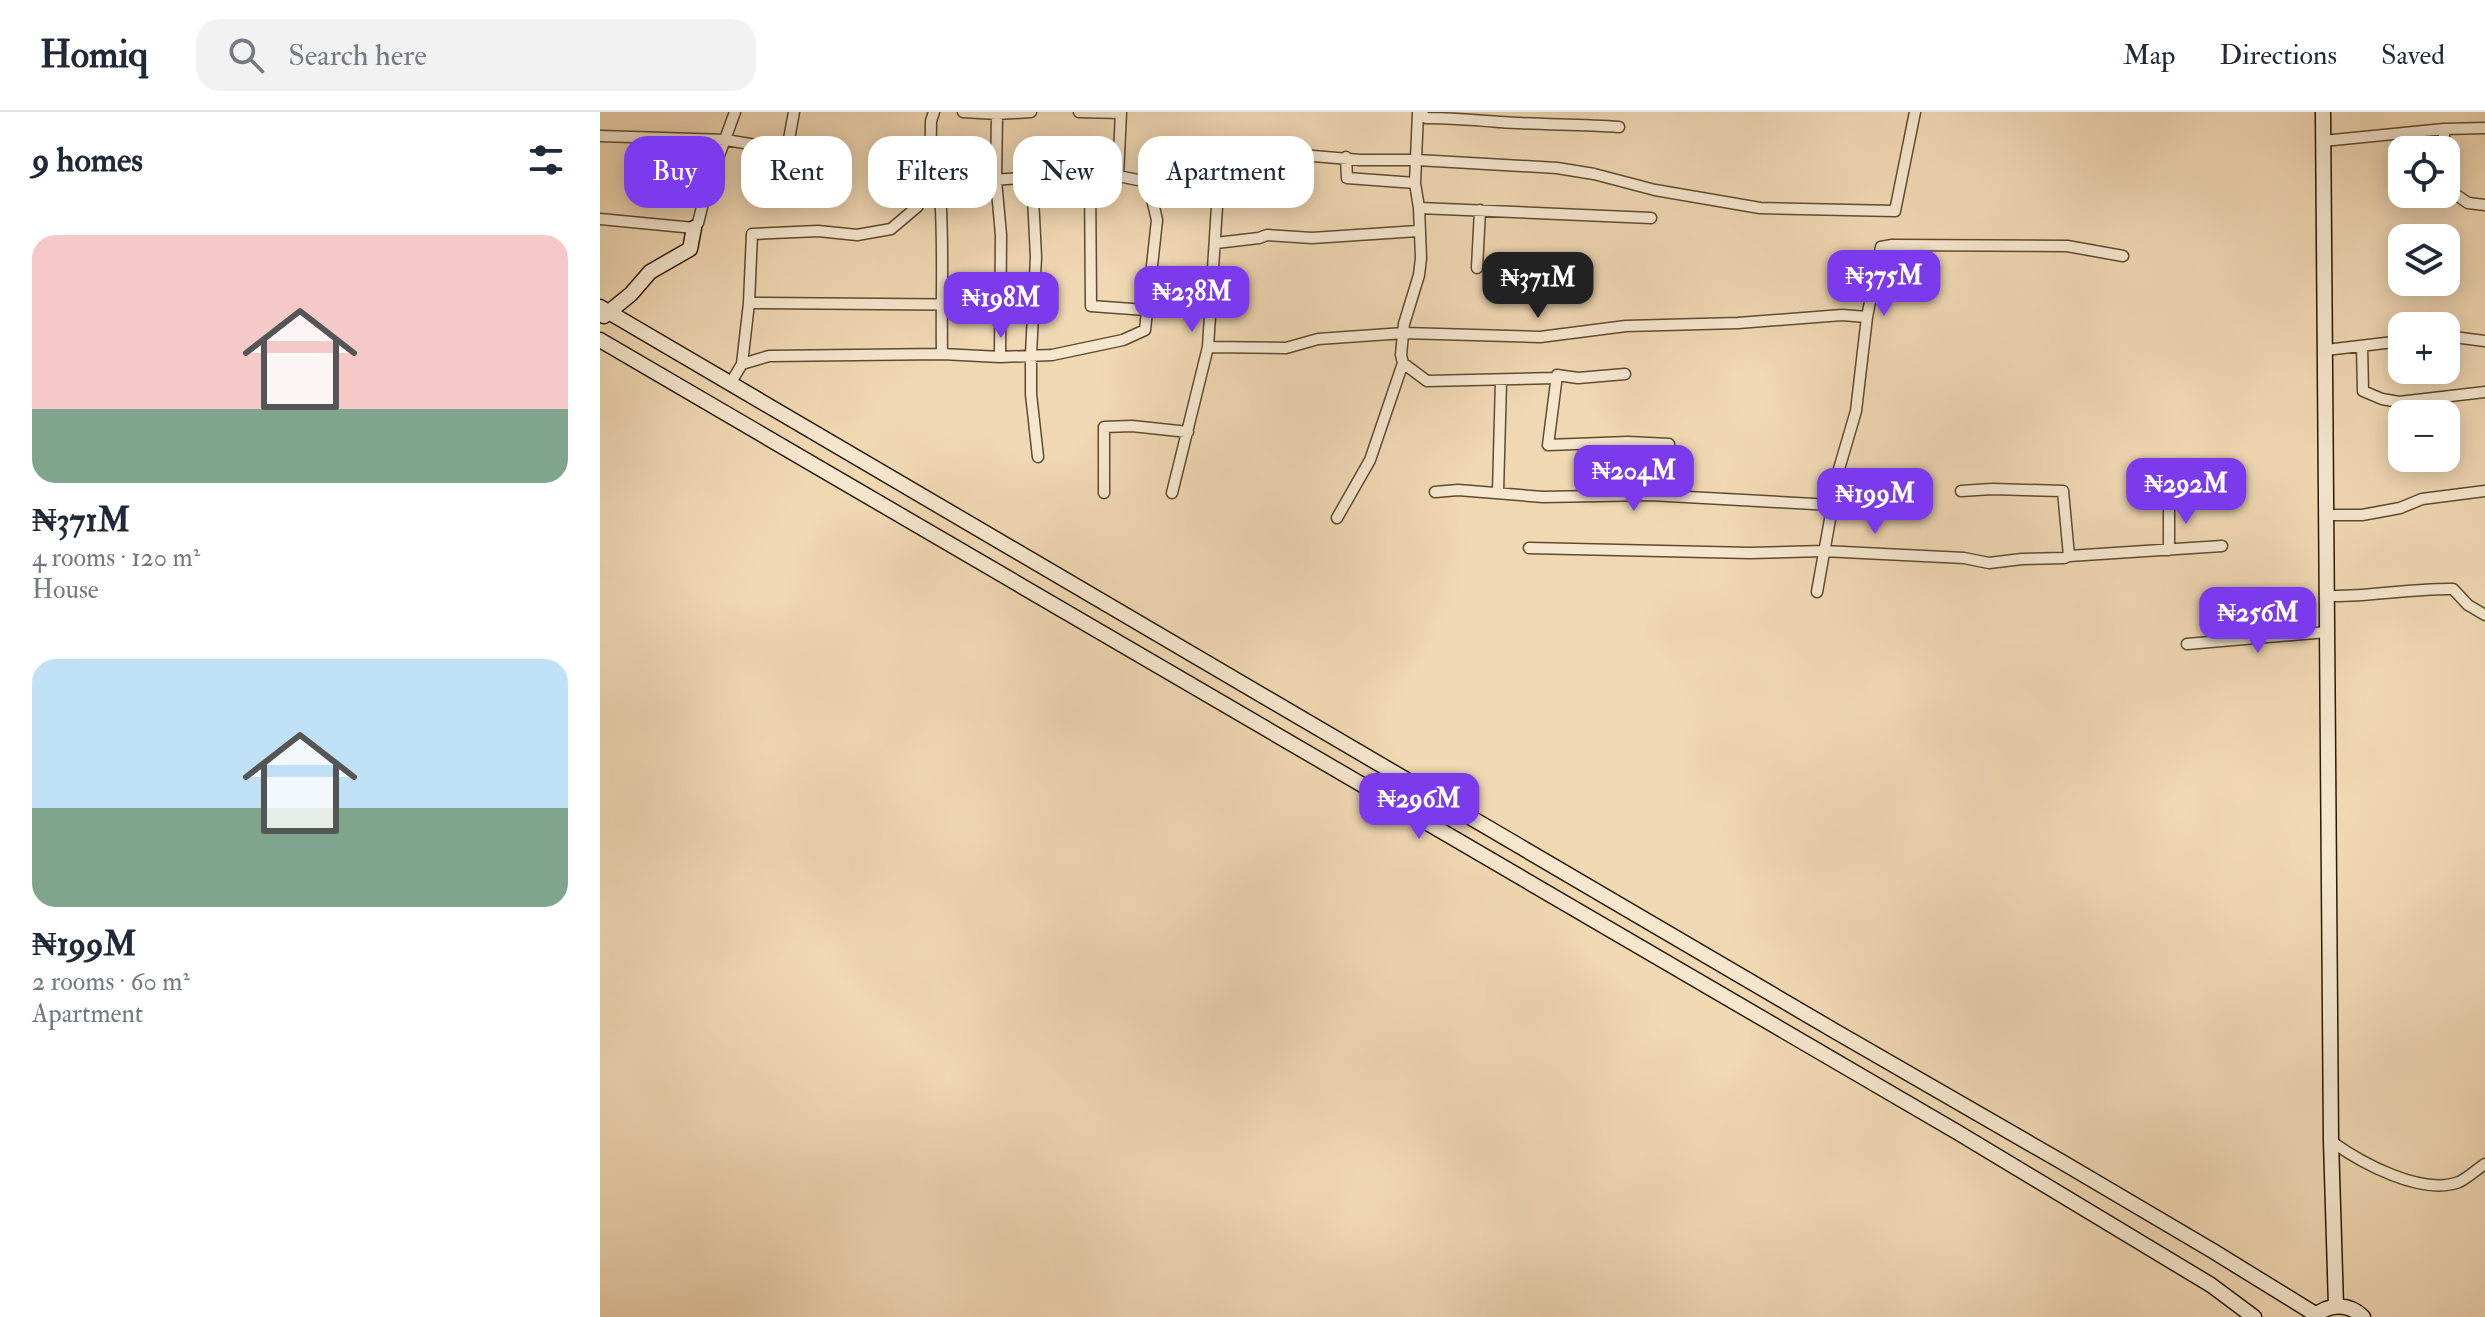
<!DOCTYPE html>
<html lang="en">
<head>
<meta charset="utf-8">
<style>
  body { margin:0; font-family:"IM FELL Double Pica",serif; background:#f2f2f3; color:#1f2937; height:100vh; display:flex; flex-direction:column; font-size:30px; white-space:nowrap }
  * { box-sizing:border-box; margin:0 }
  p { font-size:26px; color:#747a83 }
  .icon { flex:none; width:44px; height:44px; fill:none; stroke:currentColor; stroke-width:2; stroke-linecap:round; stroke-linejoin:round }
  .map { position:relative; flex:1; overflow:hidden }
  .side { display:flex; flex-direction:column; background:#fff; width:600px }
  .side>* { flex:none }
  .top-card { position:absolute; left:24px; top:24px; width:760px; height:72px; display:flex; gap:16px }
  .controls { position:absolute; left:1788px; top:24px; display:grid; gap:16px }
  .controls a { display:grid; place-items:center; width:72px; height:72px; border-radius:16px; background:#fff; box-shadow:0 4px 20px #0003; font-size:40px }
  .price { position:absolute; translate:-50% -68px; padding:0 18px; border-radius:16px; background:#7c3aed; color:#fff; font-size:26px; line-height:52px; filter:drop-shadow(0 2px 4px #0008) }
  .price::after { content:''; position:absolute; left:50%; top:48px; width:24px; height:18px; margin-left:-12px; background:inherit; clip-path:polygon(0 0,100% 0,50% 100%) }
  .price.current { background:#222; color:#fff }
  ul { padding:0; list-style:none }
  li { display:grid; align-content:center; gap:16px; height:424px; padding:0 32px }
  li span { display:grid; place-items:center; height:248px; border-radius:24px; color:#555 }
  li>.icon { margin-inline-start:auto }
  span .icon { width:144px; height:144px; fill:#fffc; stroke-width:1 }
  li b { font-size:34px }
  h2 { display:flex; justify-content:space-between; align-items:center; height:96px; padding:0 32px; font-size:34px }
  .tag { padding:0 28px; border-radius:24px; background:#fff; box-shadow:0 4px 20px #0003; font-size:28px; line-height:72px }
  .tag.current { background:#7c3aed; color:#fff }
  header { display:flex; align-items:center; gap:48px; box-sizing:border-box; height:112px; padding:0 40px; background:#fff; border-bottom:2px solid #e0e1e3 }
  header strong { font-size:38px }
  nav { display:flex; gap:44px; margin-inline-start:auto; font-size:28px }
  .search { width:560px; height:72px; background:#f2f2f3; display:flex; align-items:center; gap:20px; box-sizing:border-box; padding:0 28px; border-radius:24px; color:#747a83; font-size:30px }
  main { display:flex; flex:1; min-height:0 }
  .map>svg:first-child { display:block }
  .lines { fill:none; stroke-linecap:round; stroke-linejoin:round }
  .street-casing { stroke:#5d4b31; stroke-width:13 }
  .secondary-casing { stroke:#2c1c06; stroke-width:17 }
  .street { stroke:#f5e6ce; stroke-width:10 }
  .secondary { stroke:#f5e6ce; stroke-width:14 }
</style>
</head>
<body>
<header>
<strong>Homiq</strong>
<div class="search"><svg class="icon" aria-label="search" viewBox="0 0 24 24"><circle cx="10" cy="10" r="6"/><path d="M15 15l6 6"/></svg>Search here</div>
<nav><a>Map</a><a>Directions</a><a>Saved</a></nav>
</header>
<main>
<section class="side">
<h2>9 homes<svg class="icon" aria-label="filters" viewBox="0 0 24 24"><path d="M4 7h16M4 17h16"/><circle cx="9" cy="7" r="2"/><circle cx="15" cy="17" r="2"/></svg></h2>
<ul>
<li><span style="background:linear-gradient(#f6c9c9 70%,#7fa58c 0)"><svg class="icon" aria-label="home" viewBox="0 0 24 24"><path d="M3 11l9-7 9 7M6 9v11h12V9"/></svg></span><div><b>₦371M</b><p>4 rooms · 120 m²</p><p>House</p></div></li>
<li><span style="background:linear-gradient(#bfe0f5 60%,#7fa58c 0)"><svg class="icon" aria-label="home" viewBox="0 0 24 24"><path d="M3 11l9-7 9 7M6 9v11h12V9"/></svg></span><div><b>₦199M</b><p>2 rooms · 60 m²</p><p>Apartment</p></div></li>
</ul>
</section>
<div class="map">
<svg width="1885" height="1205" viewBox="0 0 1885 1205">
  <rect width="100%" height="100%" fill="#f0d8b3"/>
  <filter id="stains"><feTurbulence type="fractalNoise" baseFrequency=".0025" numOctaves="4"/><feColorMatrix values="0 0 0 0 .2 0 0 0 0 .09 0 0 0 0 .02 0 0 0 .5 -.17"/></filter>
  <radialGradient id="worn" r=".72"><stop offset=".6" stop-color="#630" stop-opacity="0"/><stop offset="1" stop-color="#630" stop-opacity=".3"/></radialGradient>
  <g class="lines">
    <defs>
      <path id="street" d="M334,0L331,9L330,72L340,80C344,134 341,188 342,242
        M363,0L397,2L431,0
        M397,0L396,68L401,123L400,245
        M479,0L521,1
        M820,0L826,6C851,6 875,8 900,10C940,13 979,12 1019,15
        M1844,17L1885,16
        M0,24L126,28L187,38L194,0
        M1723,29L1844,17V38
        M667,40L760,48H817L957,56L994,62L1055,78L1160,96L1295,99L1315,0
        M746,45L747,66L815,71
        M518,64L521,0
        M432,65L436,145L431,242V282L438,345
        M490,65L491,194L546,198
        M1846,65L1849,78L1868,91L1885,93
        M285,69L330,72L469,63L507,67L518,64L548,70L563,65L619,63L664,65
        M819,96L1051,106
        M0,107L94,116L98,111L106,79L135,0
        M616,131L659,126L667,123L712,126L818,119
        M877,156L880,98
        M149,191L399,193
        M1846,224L1885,229
        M1762,234L1763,279L1782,287L1799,290L1885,280
        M608,235L686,236L718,227L804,221L940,225L1026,214L1138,211L1242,203L1267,205
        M1726,238L1802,229
        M803,251L827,269L956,266
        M142,252L169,244L342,242L400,245L452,243L523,228L545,218L557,108L548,70
        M1025,262L978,266L957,263L948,333L1028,330L1069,332
        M130,272L142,252L149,191L152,122L218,119L257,123L291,117L317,95L330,72
        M1361,379L1392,377L1463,379L1469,444
        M835,380L858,378L943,385L1051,383L1232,393
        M898,380L901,269
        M504,381V315L532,314L588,320
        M572,381L608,235L619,63
        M1727,403H1762L1800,396L1822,387L1885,379
        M737,406L770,348L803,251L801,243L804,212L819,163L821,146L819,96L815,71L818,0
        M929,436L1150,441L1223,439L1364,446L1389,451L1422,447L1464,446L1469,444L1622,434
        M1569,438V390
        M1217,480L1239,357L1256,299L1267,205L1281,135L1292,133L1467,134L1523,144
        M1728,484C1770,485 1811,476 1853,477L1868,493L1885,503
        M1587,532L1727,520
        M1731,1029C1761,1051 1822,1084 1859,1070C1868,1066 1877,1057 1885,1052"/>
      <path id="secondary" d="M1723,0L1731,1029L1736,1194
        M0,195L1233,918L1462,1050L1613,1139L1715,1202
        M4,204L31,182L50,160L90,137L94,116
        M0,228L1357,1020L1611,1173L1654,1205
        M1713,1205C1728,1192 1748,1190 1763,1205"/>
    </defs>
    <!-- street casing -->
    <use href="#street" class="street-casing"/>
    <!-- secondary casing -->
    <use href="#secondary" class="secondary-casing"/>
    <!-- street -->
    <use href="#street" class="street"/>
    <!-- secondary -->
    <use href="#secondary" class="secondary"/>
  </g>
  <rect width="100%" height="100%" filter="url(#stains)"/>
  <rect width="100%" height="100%" fill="url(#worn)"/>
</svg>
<div class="controls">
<a><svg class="icon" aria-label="locate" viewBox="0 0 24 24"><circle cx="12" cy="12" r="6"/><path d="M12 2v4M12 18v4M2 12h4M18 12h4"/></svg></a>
<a><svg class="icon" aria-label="layers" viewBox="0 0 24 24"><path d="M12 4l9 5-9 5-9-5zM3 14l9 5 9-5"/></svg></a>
<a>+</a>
<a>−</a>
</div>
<b class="price" style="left:1284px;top:206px">₦375M</b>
<b class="price current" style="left:938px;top:208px">₦371M</b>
<b class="price" style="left:592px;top:222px">₦238M</b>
<b class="price" style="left:401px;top:228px">₦198M</b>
<b class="price" style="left:1034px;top:401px">₦204M</b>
<b class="price" style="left:1586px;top:414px">₦292M</b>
<b class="price" style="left:1275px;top:424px">₦199M</b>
<b class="price" style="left:1658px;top:543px">₦256M</b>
<b class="price" style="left:819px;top:729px">₦296M</b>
<div class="top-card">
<a class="tag current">Buy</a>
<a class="tag">Rent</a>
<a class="tag">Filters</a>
<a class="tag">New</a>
<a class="tag">Apartment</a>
</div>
</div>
</main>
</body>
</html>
